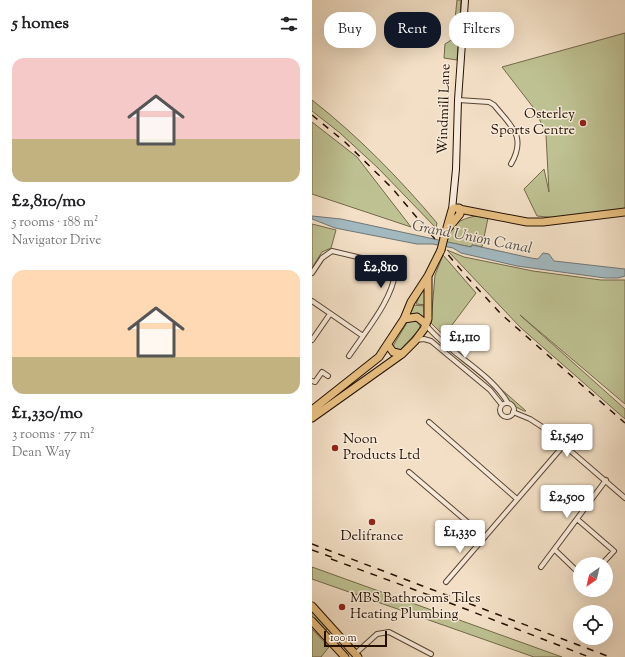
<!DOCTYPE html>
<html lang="en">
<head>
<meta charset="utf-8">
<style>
  body { margin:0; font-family:"Sorts Mill Goudy",serif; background:#f2f2f2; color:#202124; height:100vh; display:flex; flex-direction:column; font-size:15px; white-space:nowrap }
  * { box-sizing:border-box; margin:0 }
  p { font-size:13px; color:#757577 }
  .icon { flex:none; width:22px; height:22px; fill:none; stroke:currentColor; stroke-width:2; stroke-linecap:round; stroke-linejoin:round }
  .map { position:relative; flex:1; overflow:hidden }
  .details { display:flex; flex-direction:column; background:#fff; width:312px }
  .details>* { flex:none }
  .banner { position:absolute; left:12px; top:12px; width:241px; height:36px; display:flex; gap:8px }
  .needle { width:26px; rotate:214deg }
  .buttons { position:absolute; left:261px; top:557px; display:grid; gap:8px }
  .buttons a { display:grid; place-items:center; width:40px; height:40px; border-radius:50%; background:#fff; box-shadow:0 4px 16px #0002; font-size:20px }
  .scale { position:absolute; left:12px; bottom:10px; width:63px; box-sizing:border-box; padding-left:4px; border:2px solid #251103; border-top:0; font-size:11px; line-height:14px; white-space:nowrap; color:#251103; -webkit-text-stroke:3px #f7ead9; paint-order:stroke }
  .price { position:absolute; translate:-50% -34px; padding:0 9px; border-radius:4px; background:#fff; color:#222; font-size:13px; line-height:26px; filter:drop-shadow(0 1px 2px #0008) }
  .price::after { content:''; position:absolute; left:50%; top:24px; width:12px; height:9px; margin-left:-6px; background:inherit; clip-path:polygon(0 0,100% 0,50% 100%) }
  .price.current { background:#111827; color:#fff }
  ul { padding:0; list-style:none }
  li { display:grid; align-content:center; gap:8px; height:212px; padding:0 12px }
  li span { display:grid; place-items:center; height:124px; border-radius:12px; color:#555 }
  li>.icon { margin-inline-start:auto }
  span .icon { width:72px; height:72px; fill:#fffc; stroke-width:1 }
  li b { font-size:17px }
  h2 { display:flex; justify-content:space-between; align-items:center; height:48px; padding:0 12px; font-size:17px }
  .pill { padding:0 14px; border-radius:16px; background:#fff; box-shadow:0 4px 16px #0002; font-size:14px; line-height:36px }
  .pill.current { background:#111827; color:#fff }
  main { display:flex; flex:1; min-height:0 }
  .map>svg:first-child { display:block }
  .green { fill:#bec192; stroke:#72694a }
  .water { fill:#a2b9c0; stroke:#707674 }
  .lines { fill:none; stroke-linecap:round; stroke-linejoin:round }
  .street-casing { stroke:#584434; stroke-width:6 }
  .secondary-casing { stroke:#251103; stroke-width:8 }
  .primary-casing { stroke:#251103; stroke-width:9 }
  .street { stroke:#f7ead9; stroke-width:4 }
  .secondary { stroke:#f7ead9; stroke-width:6 }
  .primary { stroke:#e9c082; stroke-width:7 }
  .rail { stroke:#251103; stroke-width:1.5; stroke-dasharray:7 7; stroke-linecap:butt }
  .primary-bridge-casing { stroke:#251103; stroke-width:9; stroke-linecap:butt }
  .primary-bridge { stroke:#e9c082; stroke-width:7 }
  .poi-dot { fill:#8f2418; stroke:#f7ead9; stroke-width:1.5 }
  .labels { text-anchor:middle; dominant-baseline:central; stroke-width:3; stroke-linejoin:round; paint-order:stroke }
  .street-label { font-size:14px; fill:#251103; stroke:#f7ead9 }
  .poi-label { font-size:14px; fill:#251103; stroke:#f7ead9; text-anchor:start }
  .water-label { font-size:15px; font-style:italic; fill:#514c45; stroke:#f7ead9 }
</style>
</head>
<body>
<main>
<section class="details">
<h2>5 homes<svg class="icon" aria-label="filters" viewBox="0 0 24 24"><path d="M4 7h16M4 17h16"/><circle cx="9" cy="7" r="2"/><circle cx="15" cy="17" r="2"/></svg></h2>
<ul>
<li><span style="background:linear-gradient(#f6c9c9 65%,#c2b280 0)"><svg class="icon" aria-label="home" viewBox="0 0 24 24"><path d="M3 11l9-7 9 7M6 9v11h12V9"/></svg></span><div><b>£2,810/mo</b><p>5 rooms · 188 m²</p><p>Navigator Drive</p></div></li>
<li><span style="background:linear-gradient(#ffd9b3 70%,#c2b280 0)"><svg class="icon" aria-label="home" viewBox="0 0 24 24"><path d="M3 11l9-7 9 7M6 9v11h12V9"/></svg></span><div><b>£1,330/mo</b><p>3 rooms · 77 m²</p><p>Dean Way</p></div></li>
</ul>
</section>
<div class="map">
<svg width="313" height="657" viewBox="0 0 313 657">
  <rect width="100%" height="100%" fill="#f2dfc5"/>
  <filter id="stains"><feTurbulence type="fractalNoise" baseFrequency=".005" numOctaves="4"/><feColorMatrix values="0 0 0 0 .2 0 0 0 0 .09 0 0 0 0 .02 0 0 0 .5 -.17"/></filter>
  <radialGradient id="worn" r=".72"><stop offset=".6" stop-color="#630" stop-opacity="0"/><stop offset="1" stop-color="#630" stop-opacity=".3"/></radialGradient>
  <!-- green -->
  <path class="green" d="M145,0H149L145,60L132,58L133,44L141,39Z
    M313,33V209L246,218L225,216L212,189L232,169L237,192L234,135L224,111L190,67Z
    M0,100C46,136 87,178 125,223L124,228L66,168L28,133L0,111Z
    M0,122L45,157L99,227L0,194Z
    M165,216L176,218L170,247L160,245L159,247L134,242C138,226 148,218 165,216Z
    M0,224L24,230L19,248L10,252L0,268Z
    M135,250L152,257L221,271L289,280H313V404L208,315L313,409V419L209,328Z
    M131,255L164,293L137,329L129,333L119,323L123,275Z
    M113,283L115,305L104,304Z
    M102,305L112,306V319L104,314H97Z
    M104,320L108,326L107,330L88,350L82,349L81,346L96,321Z
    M189,389L214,411H212L198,404Z
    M0,567L250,657H222L0,579Z
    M0,611L15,626L14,632L0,617Z
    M0,629L17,647L9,657H0Z"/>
  <!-- water -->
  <path class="water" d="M0,216L29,219L159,247L160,245L219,258L226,259L231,253L237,254L242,261L313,269V276L306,278H293L205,266L149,253L141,248L121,244H105L23,228L0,219Z"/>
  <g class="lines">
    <defs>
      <path id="street" d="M146,100L177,102L182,105C199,126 215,136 199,164
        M0,273L10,258L20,251L75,264L83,273C81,294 63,319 51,336L0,301
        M114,325C137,354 177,371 196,403
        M0,340L18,314
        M104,340L112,339L119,341L178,390L190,405
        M37,356L51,336
        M0,381L3,382L10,372L16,376
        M188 410a7 7 0 1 1 14 0a7 7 0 1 1-14 0Z
        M201,412L218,419L232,428L313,498
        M117,422L205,499
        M97,472L173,537
        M265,519L302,551L290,564
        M243,550L268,574
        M229,567L294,480
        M134,582L252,445
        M43,654L65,634L77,632L119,654"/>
      <path id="secondary" d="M140,210L144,169L146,100L153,0"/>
      <path id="primary" d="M147,209L215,222H231L313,212
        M132,238L140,210L142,208H147L148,214L134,231
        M92,319L105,317L114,324
        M76,345L81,352L90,354
        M0,410L67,357L92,319L99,302L116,276L129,250
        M0,418L90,354L103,341L112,329L116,319V276
        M0,606L46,657
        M0,621L33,657"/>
    </defs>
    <!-- street casing -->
    <use href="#street" class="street-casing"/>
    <!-- secondary casing -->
    <use href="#secondary" class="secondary-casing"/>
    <!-- primary casing -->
    <use href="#primary" class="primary-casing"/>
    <!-- street -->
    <use href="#street" class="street"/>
    <!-- secondary -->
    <use href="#secondary" class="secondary"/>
    <!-- primary -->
    <use href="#primary" class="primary"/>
    <!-- rail -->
    <path class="rail" d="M0,115L33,142L80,188L154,276L189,314L313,423
      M0,544L298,657
      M0,550L25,559
      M19,559L125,598L277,657"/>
    <defs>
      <path id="primary-bridge" d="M129,250L132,238"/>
    </defs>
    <!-- primary-bridge casing -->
    <use href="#primary-bridge" class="primary-bridge-casing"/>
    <!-- primary-bridge -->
    <use href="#primary-bridge" class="primary-bridge"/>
  </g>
  <!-- markers -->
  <g class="poi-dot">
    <circle cx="271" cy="123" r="4"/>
    <circle cx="23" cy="448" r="4"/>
    <circle cx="60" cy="522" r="4"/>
    <circle cx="30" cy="607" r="4"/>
  </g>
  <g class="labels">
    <!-- street labels -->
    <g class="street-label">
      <text transform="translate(133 109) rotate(-88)">Windmill Lane</text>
    </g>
    <!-- poi labels -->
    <g class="poi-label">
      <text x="263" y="115" text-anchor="end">Osterley<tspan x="263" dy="16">Sports Centre</tspan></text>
      <text x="31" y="440">Noon<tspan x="31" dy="16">Products Ltd</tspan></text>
      <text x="60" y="537" text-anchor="middle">Delifrance</text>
      <text x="38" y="599">MBS Bathrooms Tiles<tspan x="38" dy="16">Heating Plumbing</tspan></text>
    </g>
    <!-- water labels -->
    <g class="water-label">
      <text transform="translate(160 238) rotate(11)">Grand Union Canal</text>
    </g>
  </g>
  <rect width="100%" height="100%" filter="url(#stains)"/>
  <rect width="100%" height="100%" fill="url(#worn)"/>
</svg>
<div class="buttons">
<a><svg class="needle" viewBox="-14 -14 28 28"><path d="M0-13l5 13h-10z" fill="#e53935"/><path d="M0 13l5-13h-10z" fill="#757577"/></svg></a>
<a><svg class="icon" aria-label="locate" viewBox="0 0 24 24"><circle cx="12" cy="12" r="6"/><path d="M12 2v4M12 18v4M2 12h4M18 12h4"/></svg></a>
</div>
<div class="scale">100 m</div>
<b class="price current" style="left:69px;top:289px">£2,810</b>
<b class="price" style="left:153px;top:359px">£1,110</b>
<b class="price" style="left:255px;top:458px">£1,540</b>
<b class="price" style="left:255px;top:519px">£2,500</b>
<b class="price" style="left:148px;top:554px">£1,330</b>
<div class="banner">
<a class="pill">Buy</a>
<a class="pill current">Rent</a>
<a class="pill">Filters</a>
</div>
</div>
</main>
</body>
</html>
